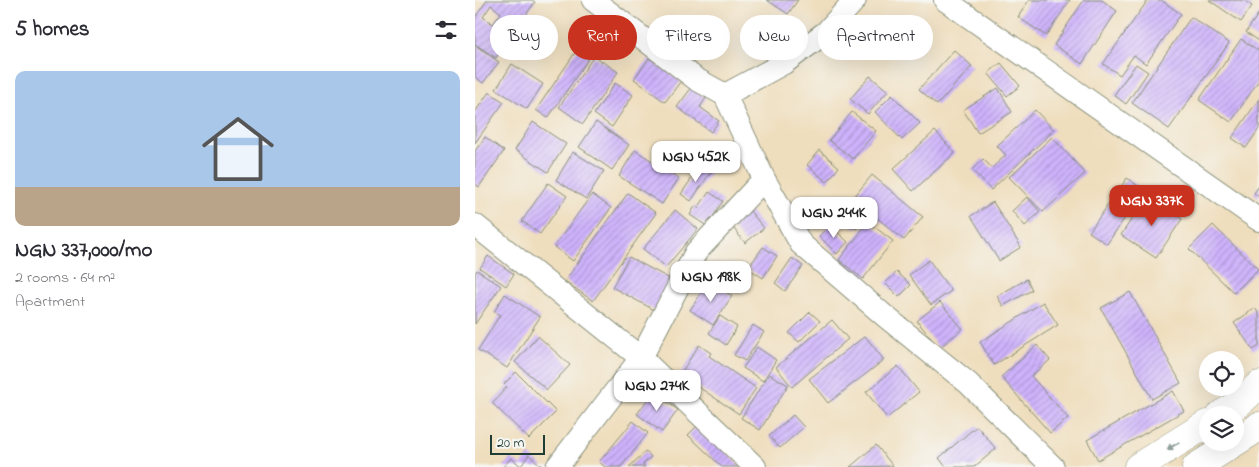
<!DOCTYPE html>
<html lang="en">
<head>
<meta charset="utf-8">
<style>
  body { margin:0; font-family:"Indie Flower",sans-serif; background:#f2f2f3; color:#2b2b33; height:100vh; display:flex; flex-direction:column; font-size:19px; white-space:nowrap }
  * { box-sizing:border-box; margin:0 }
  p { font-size:16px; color:#7c7c81 }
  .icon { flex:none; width:28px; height:28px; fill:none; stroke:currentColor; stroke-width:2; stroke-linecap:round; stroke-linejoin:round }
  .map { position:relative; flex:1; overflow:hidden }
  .side { display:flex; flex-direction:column; background:#fff; width:475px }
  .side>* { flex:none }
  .top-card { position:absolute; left:15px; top:15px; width:475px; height:45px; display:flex; gap:10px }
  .buttons { position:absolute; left:724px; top:351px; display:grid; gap:10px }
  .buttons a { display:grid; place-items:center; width:45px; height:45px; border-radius:50%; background:#fff; box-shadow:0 5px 20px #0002; font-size:25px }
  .scale { position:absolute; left:15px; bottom:12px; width:55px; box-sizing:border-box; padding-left:5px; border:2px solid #1f3d34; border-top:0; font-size:14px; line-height:18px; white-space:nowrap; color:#1f3d34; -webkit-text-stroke:4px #f6f6f2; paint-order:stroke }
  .price { position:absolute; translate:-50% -42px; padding:0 11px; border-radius:10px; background:#fff; color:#222; font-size:16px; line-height:32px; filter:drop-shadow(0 1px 2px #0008) }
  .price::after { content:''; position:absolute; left:50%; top:30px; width:15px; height:11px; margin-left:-8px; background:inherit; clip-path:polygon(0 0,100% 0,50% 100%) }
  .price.current { background:#c8321e; color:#fff }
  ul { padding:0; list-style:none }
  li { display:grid; align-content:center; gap:10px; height:265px; padding:0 15px }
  li span { display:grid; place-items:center; height:155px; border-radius:10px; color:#555 }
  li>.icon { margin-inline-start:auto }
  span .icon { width:90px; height:90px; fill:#fffc; stroke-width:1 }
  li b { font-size:21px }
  h2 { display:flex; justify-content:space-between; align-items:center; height:60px; padding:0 15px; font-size:21px }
  .tag { padding:0 18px; border-radius:22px; background:#fff; box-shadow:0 5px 20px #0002; font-size:18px; line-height:45px }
  .tag.current { background:#c8321e; color:#fff }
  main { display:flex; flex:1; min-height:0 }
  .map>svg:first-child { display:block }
  .building { fill:url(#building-hatch); fill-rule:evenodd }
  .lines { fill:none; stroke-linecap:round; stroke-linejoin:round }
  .minor-casing { stroke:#878e78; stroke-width:24 }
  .tertiary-casing { stroke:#878e78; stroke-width:29 }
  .minor { stroke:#fff; stroke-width:22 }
  .tertiary { stroke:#fff; stroke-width:28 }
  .oneway { fill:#8f9e9a }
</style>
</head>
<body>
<main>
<section class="side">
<h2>5 homes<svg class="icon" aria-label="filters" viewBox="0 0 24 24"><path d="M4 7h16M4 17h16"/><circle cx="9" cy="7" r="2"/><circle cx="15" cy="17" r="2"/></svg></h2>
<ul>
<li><span style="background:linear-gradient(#a9c7e8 75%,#b9a48a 0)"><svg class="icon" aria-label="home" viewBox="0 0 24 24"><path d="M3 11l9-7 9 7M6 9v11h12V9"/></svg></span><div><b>NGN 337,000/mo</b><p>2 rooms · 64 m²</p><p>Apartment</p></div></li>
</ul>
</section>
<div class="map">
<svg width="784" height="467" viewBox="0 0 784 467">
  <defs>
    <pattern id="building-hatch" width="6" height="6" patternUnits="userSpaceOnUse" patternTransform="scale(1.25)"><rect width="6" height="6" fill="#cfb3fd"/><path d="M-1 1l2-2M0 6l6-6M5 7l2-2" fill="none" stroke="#a793ce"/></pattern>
  </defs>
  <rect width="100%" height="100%" fill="#f6f6f2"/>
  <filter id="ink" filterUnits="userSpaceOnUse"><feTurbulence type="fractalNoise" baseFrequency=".02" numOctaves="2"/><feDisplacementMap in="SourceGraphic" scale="10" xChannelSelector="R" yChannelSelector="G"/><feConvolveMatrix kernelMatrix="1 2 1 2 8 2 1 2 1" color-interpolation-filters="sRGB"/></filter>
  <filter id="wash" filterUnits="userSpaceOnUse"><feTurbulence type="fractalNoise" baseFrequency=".0096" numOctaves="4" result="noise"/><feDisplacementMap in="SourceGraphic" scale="20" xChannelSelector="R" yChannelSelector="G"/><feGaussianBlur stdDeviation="1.12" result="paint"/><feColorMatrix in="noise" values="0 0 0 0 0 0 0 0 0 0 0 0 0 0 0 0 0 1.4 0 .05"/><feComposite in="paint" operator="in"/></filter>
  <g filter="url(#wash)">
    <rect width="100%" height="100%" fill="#efdebd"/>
    <g id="blocks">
      <!-- building -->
      <path class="building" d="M12,0H57L60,2L21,58L0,44V18ZM16,5L26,13L18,24L8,17Z
        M292,0H323L313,14Z
        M554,0H595L571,36L543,17Z
        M609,0H627L642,11L607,64L579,45Z
        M673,0H686L706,14L671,64L659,55L645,75L628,64Z
        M734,0H769L777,6L766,22Z
        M784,13V41L771,32Z
        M716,17L754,43L694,129L657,103Z
        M766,39L784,51V80L756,122L724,100Z
        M108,41L120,49L73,118L61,110Z
        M0,45L24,62L8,83L0,77Z
        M479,50L497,66L462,105L444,89Z
        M119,56L143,72L108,124L84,107Z
        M174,58L206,81L190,102L159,79Z
        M526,63L545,86L532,96L513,73Z
        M37,64L68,84L52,109L21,89Z
        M661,64L673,72L651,104L639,95Z
        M395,76L413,91L393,114L375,99Z
        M140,83L158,95L137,127L119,114Z
        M217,87L231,98L225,107L244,121L236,132L202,107Z
        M523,88L537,112L503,133L488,110Z
        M14,92L29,102L0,143V112Z
        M417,95L445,123L427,140L400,112Z
        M784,99V129L771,148L757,138Z
        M560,110L579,130L516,190L497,170L508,159L517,168L531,155L522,146Z
        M377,112L401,131L378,159L354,140Z
        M58,122L91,144L73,172L40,150Z
        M121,122L154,145L137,170L104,147Z
        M460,131L480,153L438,191L418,169Z
        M10,137L29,151L4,187L0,184V151Z
        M577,137L610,173L568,212L534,177Z
        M160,150L204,178L187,204L144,176Z
        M344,150L364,167L352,182L332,165Z
        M98,152L129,171L111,199L81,180Z
        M226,165L236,172L216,201L206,194Z
        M397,175L448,217L429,240L378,198Z
        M652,178L669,190L632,244L614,232Z
        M73,183L92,196L65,234L47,221Z
        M784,186V197L779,193Z
        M234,192L248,201L232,226L215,215L220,206L223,208Z
        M153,193L181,213L118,301L90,281Z
        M117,194L136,208L98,261L79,247Z
        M673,195L707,219L681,258L646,235Z
        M552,197L565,212L550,226L537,211Z
        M518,202L546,247L524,261L496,216Z
        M372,204L390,219L381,229L363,214Z
        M200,210L223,229L191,267L168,249Z
        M274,210L289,228L270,243L256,225Z
        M393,222L418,241L388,279L364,260Z
        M355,225L373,242L362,254L344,236Z
        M738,225L783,269L759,293L714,249Z
        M288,247L302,256L288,278L273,268Z
        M13,256L39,274L31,286L5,268Z
        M154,257L199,281L183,312L137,287Z
        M317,258L328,266L310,291L300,283Z
        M454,260L476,291L456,305L434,275Z
        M2,270L26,286L0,324V273Z
        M422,272L436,285L424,297L410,283Z
        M552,279L557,290L528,306L522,296Z
        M234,281L257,296L238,325L215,310Z
        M655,292L706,383L677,399L626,308Z
        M30,294L65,317L32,368L3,350L25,315L19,312Z
        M465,302L488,329L464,348L442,321Z
        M568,302L583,325L519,365L505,342Z
        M780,308L784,314V346L778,350L759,323Z
        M335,312L345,321L324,342L314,333Z
        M245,316L262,327L251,345L234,333Z
        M357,320L373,339L317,387L301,367Z
        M278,325L289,332L270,361L259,355Z
        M63,336L95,365L72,390L40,362Z
        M390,336L409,360L353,403L334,379Z
        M224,345L236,353L234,356L281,388L264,414L216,382L213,386L202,379Z
        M562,345L575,360L556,376L593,418L575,433L526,377Z
        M282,347L301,360L288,381L268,368Z
        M423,366L444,392L412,418L391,392Z
        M41,372L81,412L54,439L17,403L32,387L29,384Z
        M294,374L313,385L285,430L266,418Z
        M741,388H751L745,393Z
        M698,391L709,411L623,460L612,440Z
        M178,392L203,410L187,432L162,414Z
        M318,415L329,427L305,448L294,436Z
        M158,421L173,433L146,467H130L124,462Z
        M224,424L265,466L264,467H247L213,435Z
        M502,426L521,449L499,467H471L464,458Z
        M401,445L418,466L375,467Z
        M171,451L176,457L168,464L170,467H154Z
        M54,455L68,467H28L36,458L46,466Z"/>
    </g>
  </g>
  <g filter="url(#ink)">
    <use href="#blocks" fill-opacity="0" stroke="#878e78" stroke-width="1"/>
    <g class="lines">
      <defs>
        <path id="minor" d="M118,0L221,79L250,95L289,179L326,244L411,317L493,383L578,467
          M470,0L784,220
          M250,95L309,63L351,32L380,0
          M0,225L166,358L280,467
          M82,467L166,358L221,252L289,179"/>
        <path id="tertiary" d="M746,415L764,403L784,385
          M663,467L732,424
          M721,467L778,431L784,426"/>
      </defs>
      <!-- minor casing -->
      <use href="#minor" class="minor-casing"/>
      <!-- tertiary casing -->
      <use href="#tertiary" class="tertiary-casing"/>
      <!-- minor -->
      <use href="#minor" class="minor"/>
      <!-- tertiary -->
      <use href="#tertiary" class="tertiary"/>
    </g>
    <!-- one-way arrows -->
    <defs><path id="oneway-solid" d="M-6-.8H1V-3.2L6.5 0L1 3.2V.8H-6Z" transform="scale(1.25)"/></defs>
    <use class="oneway" href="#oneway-solid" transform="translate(698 446) rotate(149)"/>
  </g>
</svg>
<div class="buttons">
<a><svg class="icon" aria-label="locate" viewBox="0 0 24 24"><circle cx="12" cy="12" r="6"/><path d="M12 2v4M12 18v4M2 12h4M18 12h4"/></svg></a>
<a><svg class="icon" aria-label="layers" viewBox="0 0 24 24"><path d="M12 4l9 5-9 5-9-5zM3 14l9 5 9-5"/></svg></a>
</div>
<div class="scale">20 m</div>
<b class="price" style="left:221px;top:183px">NGN 452K</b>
<b class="price current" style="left:677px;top:227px">NGN 337K</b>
<b class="price" style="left:359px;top:239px">NGN 244K</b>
<b class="price" style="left:236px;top:303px">NGN 198K</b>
<b class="price" style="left:182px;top:412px">NGN 274K</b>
<div class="top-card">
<a class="tag">Buy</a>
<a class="tag current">Rent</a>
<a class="tag">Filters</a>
<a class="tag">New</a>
<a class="tag">Apartment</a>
</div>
</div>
</main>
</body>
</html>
